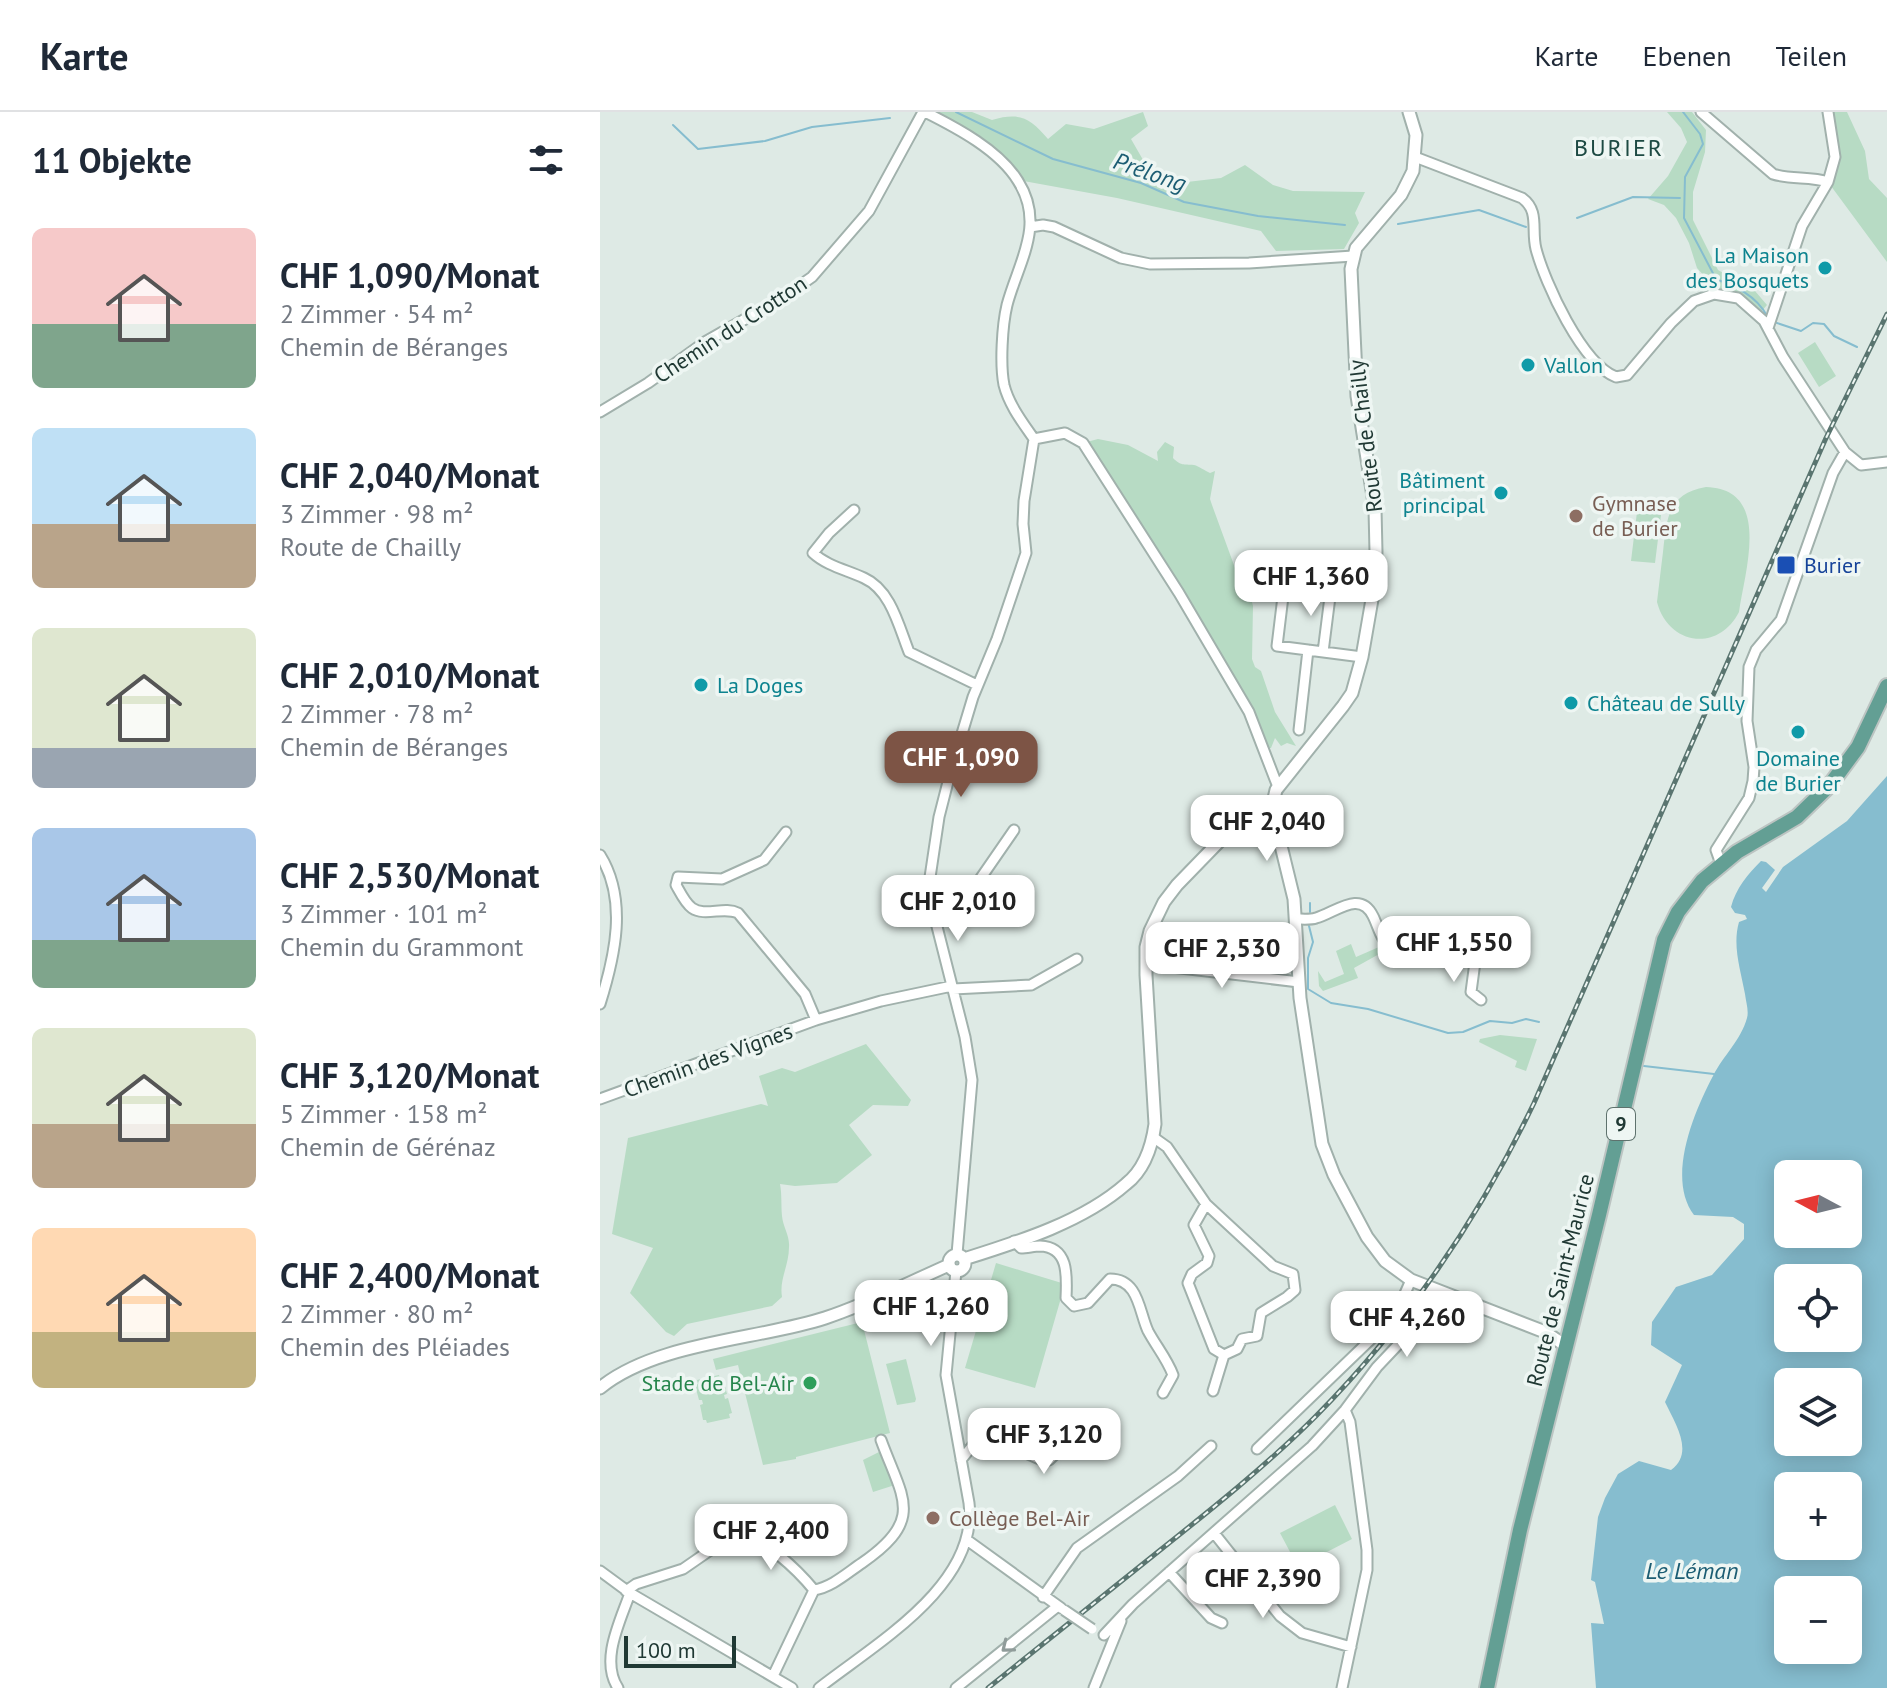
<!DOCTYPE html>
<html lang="de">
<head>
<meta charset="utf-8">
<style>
  body { margin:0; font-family:"PT Sans",sans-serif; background:#f2f2f3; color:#1f2937; height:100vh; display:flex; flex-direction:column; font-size:30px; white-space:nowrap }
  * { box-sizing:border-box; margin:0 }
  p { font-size:26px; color:#747a83 }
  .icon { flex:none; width:44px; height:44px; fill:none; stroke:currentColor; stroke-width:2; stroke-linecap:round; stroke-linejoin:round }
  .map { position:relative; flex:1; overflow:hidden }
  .drawer { display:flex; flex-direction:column; background:#fff; width:600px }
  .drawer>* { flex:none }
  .needle { width:52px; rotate:277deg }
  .buttons { position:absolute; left:1174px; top:1048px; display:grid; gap:16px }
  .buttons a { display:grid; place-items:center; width:88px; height:88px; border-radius:12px; background:#fff; box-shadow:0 4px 20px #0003; font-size:40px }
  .scale { position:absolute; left:24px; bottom:20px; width:112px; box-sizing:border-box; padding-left:8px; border:4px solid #203934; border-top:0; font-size:22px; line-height:28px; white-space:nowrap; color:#203934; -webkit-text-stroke:6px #eef6f3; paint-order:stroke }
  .price { position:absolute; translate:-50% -68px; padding:0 18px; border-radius:16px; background:#fff; color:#222; font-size:26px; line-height:52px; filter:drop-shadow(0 2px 4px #0008) }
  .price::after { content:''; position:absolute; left:50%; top:48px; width:24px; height:18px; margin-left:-12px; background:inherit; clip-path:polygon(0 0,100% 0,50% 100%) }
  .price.current { background:#7d5445; color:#fff }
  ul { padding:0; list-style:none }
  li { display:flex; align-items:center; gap:24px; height:200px; padding:0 32px }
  li span { display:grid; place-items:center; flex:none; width:224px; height:160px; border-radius:12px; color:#555 }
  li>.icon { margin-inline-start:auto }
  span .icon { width:96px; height:96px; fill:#fffc; stroke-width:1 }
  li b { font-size:34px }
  h2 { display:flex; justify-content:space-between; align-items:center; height:96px; padding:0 32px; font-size:34px }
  header { display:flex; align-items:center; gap:48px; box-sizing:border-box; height:112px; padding:0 40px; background:#fff; border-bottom:2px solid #e0e1e3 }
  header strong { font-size:38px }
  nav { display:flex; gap:44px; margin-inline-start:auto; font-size:28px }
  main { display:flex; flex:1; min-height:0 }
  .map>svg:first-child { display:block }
  .green { fill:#b7dbc4 }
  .water { fill:#86bdcf; fill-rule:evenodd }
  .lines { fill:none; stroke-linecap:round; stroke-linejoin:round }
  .stream { stroke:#86bdcf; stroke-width:2 }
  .minor-casing { stroke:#a1b1ac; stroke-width:13 }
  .tertiary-casing { stroke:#a1b1ac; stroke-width:15 }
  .primary-casing { stroke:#bcc4c2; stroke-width:18 }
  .minor { stroke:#fff; stroke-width:9 }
  .tertiary { stroke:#fff; stroke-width:11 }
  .primary { stroke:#639f94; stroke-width:14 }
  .rail-casing { stroke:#5a7570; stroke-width:5 }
  .rail { stroke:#eef6f3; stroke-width:2; stroke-dasharray:6; stroke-linecap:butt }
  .minor-bridge-casing { stroke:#a1b1ac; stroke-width:13; stroke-linecap:butt }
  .minor-bridge { stroke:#fff; stroke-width:9 }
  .oneway { stroke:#909c9a }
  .culture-dot { fill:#0f9aa8; stroke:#eef6f3; stroke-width:3 }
  .education-dot { fill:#8d6e63; stroke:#eef6f3; stroke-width:3 }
  .transit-dot { fill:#1a4fb4; stroke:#eef6f3; stroke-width:3 }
  .leisure-dot { fill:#2e9e5b; stroke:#eef6f3; stroke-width:3 }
  .labels { text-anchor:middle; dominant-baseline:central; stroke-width:7; stroke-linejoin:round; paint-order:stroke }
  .shield { fill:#eef6f3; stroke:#5e726d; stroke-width:2 }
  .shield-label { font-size:20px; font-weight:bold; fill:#203934 }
  .culture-label { font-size:22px; fill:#0d838f; stroke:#eef6f3; text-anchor:start }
  .street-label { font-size:22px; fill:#203934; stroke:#eef6f3 }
  .education-label { font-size:22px; fill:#785e54; stroke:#eef6f3; text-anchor:start }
  .transit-label { font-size:22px; fill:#164399; stroke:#eef6f3; text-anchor:start }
  .leisure-label { font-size:22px; fill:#27864d; stroke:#eef6f3; text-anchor:end }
  .neighbourhood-label { font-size:24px; letter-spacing:2px; fill:#1d4a43; stroke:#eef6f3 }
  .water-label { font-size:24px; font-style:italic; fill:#1c5d73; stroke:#eef6f3 }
</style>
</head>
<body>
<header>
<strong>Karte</strong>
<nav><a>Karte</a><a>Ebenen</a><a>Teilen</a></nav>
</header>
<main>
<section class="drawer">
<h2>11 Objekte<svg class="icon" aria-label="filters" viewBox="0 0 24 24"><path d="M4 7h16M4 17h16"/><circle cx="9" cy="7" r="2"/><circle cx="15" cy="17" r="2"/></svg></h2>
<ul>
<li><span style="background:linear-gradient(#f6c9c9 60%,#7fa58c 0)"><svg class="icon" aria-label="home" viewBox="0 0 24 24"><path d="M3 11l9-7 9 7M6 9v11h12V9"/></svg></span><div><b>CHF 1,090/Monat</b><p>2 Zimmer · 54 m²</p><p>Chemin de Béranges</p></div></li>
<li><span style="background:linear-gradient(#bfe0f5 60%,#b9a48a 0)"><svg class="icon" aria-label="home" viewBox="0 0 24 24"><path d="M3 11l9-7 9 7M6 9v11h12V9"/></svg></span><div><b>CHF 2,040/Monat</b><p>3 Zimmer · 98 m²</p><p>Route de Chailly</p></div></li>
<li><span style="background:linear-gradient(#dfe7d0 75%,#9aa5b1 0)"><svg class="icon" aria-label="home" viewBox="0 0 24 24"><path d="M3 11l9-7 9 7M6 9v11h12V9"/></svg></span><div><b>CHF 2,010/Monat</b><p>2 Zimmer · 78 m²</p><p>Chemin de Béranges</p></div></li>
<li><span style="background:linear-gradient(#a9c7e8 70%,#7fa58c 0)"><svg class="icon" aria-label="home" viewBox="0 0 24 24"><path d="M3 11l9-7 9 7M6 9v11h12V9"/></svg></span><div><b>CHF 2,530/Monat</b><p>3 Zimmer · 101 m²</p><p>Chemin du Grammont</p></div></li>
<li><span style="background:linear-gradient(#dfe7d0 60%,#b9a48a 0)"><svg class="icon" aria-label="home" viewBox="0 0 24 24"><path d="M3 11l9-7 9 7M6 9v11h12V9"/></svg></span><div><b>CHF 3,120/Monat</b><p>5 Zimmer · 158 m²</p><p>Chemin de Gérénaz</p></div></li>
<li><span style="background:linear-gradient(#ffd9b3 65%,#c2b280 0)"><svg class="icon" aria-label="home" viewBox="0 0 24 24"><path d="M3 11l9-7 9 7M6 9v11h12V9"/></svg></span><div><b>CHF 2,400/Monat</b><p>2 Zimmer · 80 m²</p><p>Chemin des Pléiades</p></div></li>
</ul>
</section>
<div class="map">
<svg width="1287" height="1576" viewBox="0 0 1287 1576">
  <rect width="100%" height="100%" fill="#deeae5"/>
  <!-- green -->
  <path class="green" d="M338,0H372L392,8C420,0 430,6 448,27L466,12L494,17L543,0L548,14L531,27L554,67L587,70L621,66L645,53L673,73L693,79L765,80L755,101L759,111L744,137L676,139L661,119L517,86L418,68L382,33L336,5Z
    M1067,0H1092L1106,18L1105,40L1093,80V108L1118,158L1155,179L1167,193L1160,201L1136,182L1114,175L1097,156L1089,131L1076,106L1064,93L1048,87L1068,64L1087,30L1081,16Z
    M1228,0H1247L1265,39L1269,67L1287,86V150L1228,70L1235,45Z
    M1215,230L1236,264L1219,275L1198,241Z
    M498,327L528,333L558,349L557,340L565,330L574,335L573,346C581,354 583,352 594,353C599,354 605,359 610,361L615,359L610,387L612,393L642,475H648L653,494L652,547L655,555L661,559L675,600L696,634L687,631L681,634L675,626L671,636H666L652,600L483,331Z
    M1106,375C1172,377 1145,458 1139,500C1118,541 1068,533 1057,490C1059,473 1061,456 1063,440C1067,406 1067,382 1106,375Z
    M1037,400L1061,403L1055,451L1031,449Z
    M751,832L756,845L779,835L781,841L754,856L758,866L723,879L719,874L718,859L725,870L744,862L736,839Z
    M900,923L937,927L926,959L915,955L917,949L879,930L880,927Z
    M266,932L311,988L308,994L273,993L249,1013L272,1043L237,1071L195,1074L180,1072C182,1083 181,1093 182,1104C183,1115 190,1124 189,1135C189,1154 179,1167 182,1185L172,1194L87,1212L74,1224L66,1220L30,1181L53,1136L12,1122L28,1026L161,992L168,994L159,964L182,956L195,960Z
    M396,1151L465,1172L435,1276L365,1256Z
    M262,1210L290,1321L196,1345V1347L163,1353L138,1253L116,1258L113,1247Z
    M306,1247L316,1287L315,1290L297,1293L286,1252Z
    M119,1263L120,1267H123L127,1282L124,1283L125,1287L128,1286L132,1301L129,1302L130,1306L107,1311L106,1308H103L100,1293L103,1292L102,1288H99L95,1273L98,1272L97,1268Z
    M281,1339L298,1372L273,1380L263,1348Z
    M735,1393L752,1427L698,1455L680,1421Z"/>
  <!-- water -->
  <path class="water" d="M1287,664V1576H996L991,1511L1004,1512L995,1470L991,1468L998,1405L1005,1386L1018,1362L1039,1349L1071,1358C1095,1341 1075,1311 1065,1290L1082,1253L1051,1233L1052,1210L1076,1175L1112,1163L1144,1127V1112L1133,1105L1094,1103C1066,1066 1094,1000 1113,964C1123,944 1141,928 1147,906C1149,899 1146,890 1145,882C1141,859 1132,834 1139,810L1147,807L1145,803L1135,801L1131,795C1136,776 1148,762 1161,749L1166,750L1175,758L1162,776L1166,780L1183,755L1247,709ZM1188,1062H1248V1122H1188ZM1188,1166H1248V1226H1188ZM1248,1270V1330H1188V1270ZM1188,1374H1248V1434H1188ZM1188,1478H1248V1538H1188Z"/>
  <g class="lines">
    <!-- stream -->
    <path class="stream" d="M356,0L453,47L541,71L584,90L658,104L745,113
      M1083,0L1100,22L1103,32L1085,65L1084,106L1116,167C1136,175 1156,183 1167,204
      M73,13L98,37L165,29L212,15L290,6
      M977,106L1033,85L1080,86
      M798,112L879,98L926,115
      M1174,210L1201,219L1213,211L1224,212L1234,224L1257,235
      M710,791V800
      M709,814L713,830L708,846V877L731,891L768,897L848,921L863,920L890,909L912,911L926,907L939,910
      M1044,954L1114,962"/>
    <defs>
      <path id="minor" d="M325,0C357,16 399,38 418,69C446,113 418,151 407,193C402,214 400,253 404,273C409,293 423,311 434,327L424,389L423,412L426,441L397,527L373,585L351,658L339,705L329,772V783L365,925L372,968L357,1142
        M1101,0L1173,62C1191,68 1210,64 1228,70
        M815,45L922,86C940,99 931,118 936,137C945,171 982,252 1016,265L1027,263L1071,211L1094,189L1114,182L1138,186L1164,209L1183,245L1245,340L1261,353L1287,350
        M430,115L443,113L454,115L521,146L550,152L649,151L753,144
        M1168,216L1202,114L1228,70L1235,45L1228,0
        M0,300L48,271L105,230L182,186L212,165L269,99L323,0
        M434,327L465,321L483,331L579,481L649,600L678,675
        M254,398L229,421L213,441C227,454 247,458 264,466C291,478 299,515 309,540L377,573
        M685,468L677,534L762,545
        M723,540L731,477
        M699,618L708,538
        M186,720L164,748L122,767L78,765L76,773C80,780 85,791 92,796C105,805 124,794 138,801L205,882L216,908
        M0,743C28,788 15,844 0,892
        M1121,752L1116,738L1149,686L1153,669L1154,655L1147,609L1149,555L1156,538L1181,508L1233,361L1245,340
        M332,793L364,781L376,773L414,718
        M696,807C702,807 710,808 716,806C735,801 760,777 773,804C779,816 781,831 794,836L846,817L858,818L864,823L875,850L871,880L881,888
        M546,852L699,870
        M353,877L431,873L477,847
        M0,987L216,908L281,889L352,874
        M553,1025L567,1035L606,1092L673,1154L693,1162L695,1178L687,1185L661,1201L657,1224L642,1227L637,1237L624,1243L614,1237L588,1171L592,1162L607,1151L609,1144L594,1113L606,1092
        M414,1129L421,1136C427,1136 434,1134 440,1134C469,1135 467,1164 466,1186L474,1194L488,1191L510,1167C539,1167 539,1200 548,1219C556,1234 567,1247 573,1263L563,1281
        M613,1279L624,1243
        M657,1337L795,1204L811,1168
        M361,1348L385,1318L419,1338L442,1348H449L475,1323L507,1306
        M614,1421L680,1504L702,1521L751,1535
        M367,1428L461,1496
        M0,1459L30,1481L192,1576
        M569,1460L611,1506L622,1511
        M214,1478C232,1475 247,1461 262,1451C326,1407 302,1386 281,1328
        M26,1479L36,1472L83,1457L138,1419C166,1429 195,1455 214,1478
        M443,1485L477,1436L578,1364L611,1334
        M504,1523L533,1492L712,1334L745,1298L777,1255L845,1183
        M173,1564L214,1478
        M18,1576C0,1548 20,1510 30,1481
        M219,1576C275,1532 379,1473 369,1391L346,1263L356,1159
        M356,1576L458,1494
        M494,1576L521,1509
        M742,1576L767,1458V1438L750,1310L745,1298"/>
      <path id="tertiary" d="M809,0L816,23L813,59L801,83L756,136L751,157L757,284L775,397L776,440L774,476L762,545L752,581L743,594L676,678L673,691L674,705L694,787L700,886L722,1032L734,1063L767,1125L785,1149L811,1168L945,1220L966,1234
        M349 1151a8 8 0 1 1 16 0a8 8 0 1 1-16 0Z
        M364,1147C418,1130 483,1110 526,1072C544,1058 552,1034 555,1012L546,863V835L550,819L564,790L577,773L643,705L653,697L673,691
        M0,1276C56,1230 157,1228 225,1206C268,1192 308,1171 349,1153"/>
      <path id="primary" d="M887,1576L920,1418L999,1103L1064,828L1078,800L1102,769L1137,740L1197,705L1230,673L1258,635L1287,574"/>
    </defs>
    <!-- minor casing -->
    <use href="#minor" class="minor-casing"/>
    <!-- tertiary casing -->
    <use href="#tertiary" class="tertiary-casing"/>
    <!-- primary casing -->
    <use href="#primary" class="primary-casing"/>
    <!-- minor -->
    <use href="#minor" class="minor"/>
    <!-- tertiary -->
    <use href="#tertiary" class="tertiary"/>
    <!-- primary -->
    <use href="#primary" class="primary"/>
    <defs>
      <path id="rail" d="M388,1576C445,1530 502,1485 559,1439C613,1396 667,1353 716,1304C806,1213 879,1106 934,991L1226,326L1287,202"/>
    </defs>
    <!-- rail casing -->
    <use href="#rail" class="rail-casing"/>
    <!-- rail -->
    <use href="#rail" class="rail"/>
    <defs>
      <path id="minor-bridge" d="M464,1498L492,1517"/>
    </defs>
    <!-- minor-bridge casing -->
    <use href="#minor-bridge" class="minor-bridge-casing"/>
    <!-- minor-bridge -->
    <use href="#minor-bridge" class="minor-bridge"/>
  </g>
  <!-- one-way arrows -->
  <defs><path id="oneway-chevron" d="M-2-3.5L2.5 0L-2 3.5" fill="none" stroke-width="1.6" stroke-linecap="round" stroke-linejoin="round" transform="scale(2)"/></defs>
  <use class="oneway" href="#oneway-chevron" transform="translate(407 1535) rotate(141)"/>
  <!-- markers -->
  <g class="culture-dot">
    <circle cx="1225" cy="156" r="8"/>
    <circle cx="928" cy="253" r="8"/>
    <circle cx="901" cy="381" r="8"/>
    <circle cx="101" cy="573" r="8"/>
    <circle cx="971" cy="591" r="8"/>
    <circle cx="1198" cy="620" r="8"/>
  </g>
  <g class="education-dot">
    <circle cx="976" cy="404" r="8"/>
    <circle cx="333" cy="1406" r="8"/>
  </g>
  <rect class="transit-dot" x="1176" y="443" width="20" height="20" rx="4"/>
  <circle class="leisure-dot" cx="210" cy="1271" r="8"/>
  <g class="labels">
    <!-- shield labels -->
    <rect class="shield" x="1007" y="996" width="28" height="32" rx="6"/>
    <g class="shield-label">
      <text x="1021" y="1012">9</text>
    </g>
    <!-- culture labels -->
    <g class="culture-label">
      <text x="1209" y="143" text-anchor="end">La Maison<tspan x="1209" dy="25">des Bosquets</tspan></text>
      <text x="944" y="253">Vallon</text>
      <text x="885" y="368" text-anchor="end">Bâtiment<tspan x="885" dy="25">principal</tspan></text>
      <text x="117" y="573">La Doges</text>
      <text x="987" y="591">Château de Sully</text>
      <text x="1198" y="646" text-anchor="middle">Domaine<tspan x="1198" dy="25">de Burier</tspan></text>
    </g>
    <!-- street labels -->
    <g class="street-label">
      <text transform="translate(130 217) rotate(-33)">Chemin du Crotton</text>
      <text transform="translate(765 324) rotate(-97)">Route de Chailly</text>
      <text transform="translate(108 948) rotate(-20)">Chemin des Vignes</text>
      <text transform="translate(960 1168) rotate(-76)">Route de Saint-Maurice</text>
    </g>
    <!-- education labels -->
    <g class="education-label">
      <text x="992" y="391">Gymnase<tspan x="992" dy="25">de Burier</tspan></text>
      <text x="349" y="1406">Collège Bel-Air</text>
    </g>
    <!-- transit labels -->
    <g class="transit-label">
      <text x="1204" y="453">Burier</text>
    </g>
    <!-- leisure labels -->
    <g class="leisure-label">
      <text x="194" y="1271">Stade de Bel-Air</text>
    </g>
    <!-- neighbourhood labels -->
    <g class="neighbourhood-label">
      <text x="1019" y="35">BURIER</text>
    </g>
    <!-- water labels -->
    <g class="water-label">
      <text transform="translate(550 60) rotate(19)">Prélong</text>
      <text x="1092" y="1458">Le Léman</text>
    </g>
  </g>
</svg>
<div class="buttons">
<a><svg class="needle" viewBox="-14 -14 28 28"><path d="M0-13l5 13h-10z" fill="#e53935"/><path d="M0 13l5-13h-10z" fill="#747a83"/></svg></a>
<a><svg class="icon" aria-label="locate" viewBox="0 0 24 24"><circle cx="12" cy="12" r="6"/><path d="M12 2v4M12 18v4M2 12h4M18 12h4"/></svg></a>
<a><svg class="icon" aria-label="layers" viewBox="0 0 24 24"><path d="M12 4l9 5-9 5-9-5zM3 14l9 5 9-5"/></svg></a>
<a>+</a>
<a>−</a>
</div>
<div class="scale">100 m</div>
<b class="price" style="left:711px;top:506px">CHF 1,360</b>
<b class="price current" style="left:361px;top:687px">CHF 1,090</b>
<b class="price" style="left:667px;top:751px">CHF 2,040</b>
<b class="price" style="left:358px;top:831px">CHF 2,010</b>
<b class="price" style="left:854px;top:872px">CHF 1,550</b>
<b class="price" style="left:622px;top:878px">CHF 2,530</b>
<b class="price" style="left:331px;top:1236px">CHF 1,260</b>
<b class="price" style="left:807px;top:1247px">CHF 4,260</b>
<b class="price" style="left:444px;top:1364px">CHF 3,120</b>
<b class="price" style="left:171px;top:1460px">CHF 2,400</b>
<b class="price" style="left:663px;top:1508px">CHF 2,390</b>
</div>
</main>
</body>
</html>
